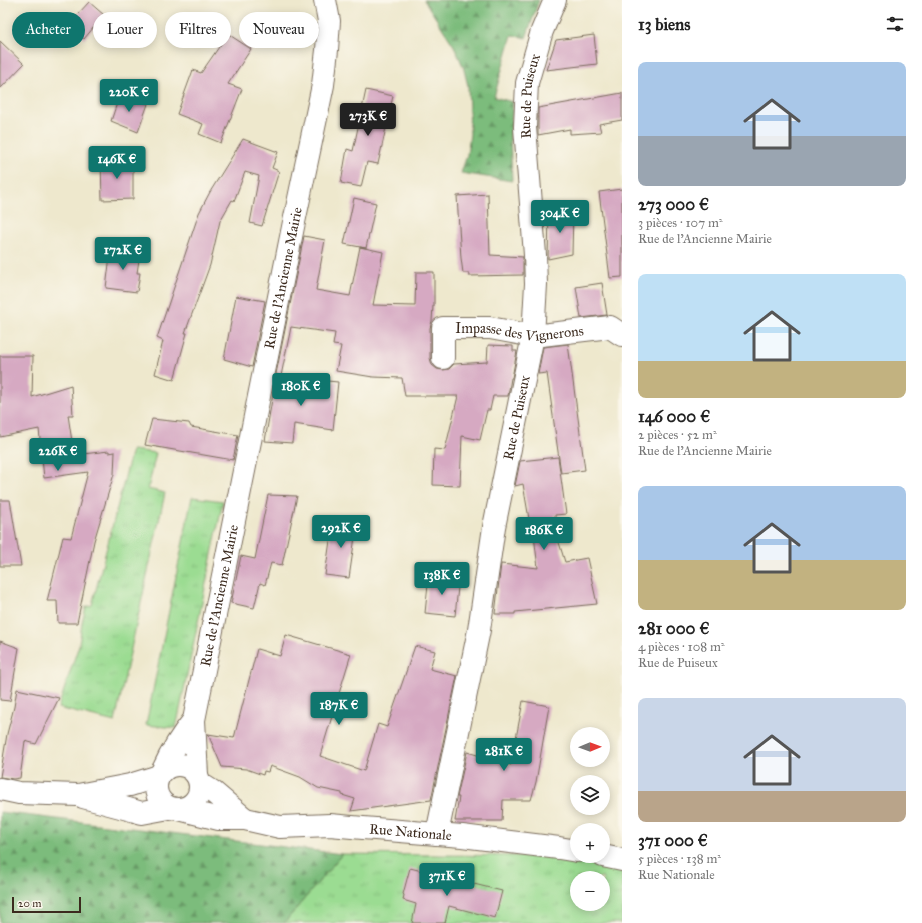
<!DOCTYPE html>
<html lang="fr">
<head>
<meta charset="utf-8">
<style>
  body { margin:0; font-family:"IM FELL Great Primer",serif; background:#f6f6f6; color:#222; height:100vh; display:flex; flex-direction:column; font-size:15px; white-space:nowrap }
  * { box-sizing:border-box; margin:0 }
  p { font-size:13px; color:#767676 }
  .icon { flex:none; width:22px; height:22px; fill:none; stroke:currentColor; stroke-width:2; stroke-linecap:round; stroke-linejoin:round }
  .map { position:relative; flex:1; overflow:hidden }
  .panel { display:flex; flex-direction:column; background:#fff; width:300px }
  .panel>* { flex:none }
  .banner { position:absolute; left:12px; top:12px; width:380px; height:36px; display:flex; gap:8px }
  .needle { width:26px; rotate:89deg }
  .buttons { position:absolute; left:570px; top:727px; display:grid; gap:8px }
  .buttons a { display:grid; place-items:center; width:40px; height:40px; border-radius:50%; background:#fff; box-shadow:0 2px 10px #0003; font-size:20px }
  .scale { position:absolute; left:12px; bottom:10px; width:69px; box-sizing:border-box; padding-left:4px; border:2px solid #3b2a1e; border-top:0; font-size:11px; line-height:14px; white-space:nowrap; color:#3b2a1e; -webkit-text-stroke:3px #fbf7ec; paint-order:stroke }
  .price { position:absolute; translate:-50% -34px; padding:0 9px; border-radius:4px; background:#0f766e; color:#fff; font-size:13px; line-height:26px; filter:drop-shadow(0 1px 2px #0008) }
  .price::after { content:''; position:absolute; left:50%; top:24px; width:12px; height:9px; margin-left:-6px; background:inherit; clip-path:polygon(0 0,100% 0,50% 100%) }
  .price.selected { background:#222; color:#fff }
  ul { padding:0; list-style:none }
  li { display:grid; align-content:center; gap:8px; height:212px; padding:0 16px }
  li span { display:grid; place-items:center; height:124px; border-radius:8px; color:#555 }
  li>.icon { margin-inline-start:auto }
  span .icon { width:72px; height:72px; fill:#fffc; stroke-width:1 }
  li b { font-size:17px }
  h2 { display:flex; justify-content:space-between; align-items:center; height:48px; padding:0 16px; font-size:17px }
  .chip { padding:0 14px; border-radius:18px; background:#fff; box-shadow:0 2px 10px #0003; font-size:14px; line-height:36px }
  .chip.selected { background:#0f766e; color:#fff }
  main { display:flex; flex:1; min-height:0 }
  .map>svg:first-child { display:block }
  .grass { fill:url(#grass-tufts); stroke:#6b8358; fill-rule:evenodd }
  .forest { fill:url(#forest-firs); stroke:#5c734d }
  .building { fill:#d6a9c2 }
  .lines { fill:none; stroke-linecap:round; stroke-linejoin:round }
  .minor-casing { stroke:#7a6c5b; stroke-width:24 }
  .tertiary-casing { stroke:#7a6c5b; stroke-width:24 }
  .minor { stroke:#fff; stroke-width:22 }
  .tertiary { stroke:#fff; stroke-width:22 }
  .labels { text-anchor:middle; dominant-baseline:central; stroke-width:3; stroke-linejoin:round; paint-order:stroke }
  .street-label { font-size:14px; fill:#3b2a1e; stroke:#fbf7ec }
</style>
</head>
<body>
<main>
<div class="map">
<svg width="622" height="923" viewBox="0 0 622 923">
  <defs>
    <pattern id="grass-tufts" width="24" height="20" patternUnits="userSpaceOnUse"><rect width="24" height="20" fill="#9bdc92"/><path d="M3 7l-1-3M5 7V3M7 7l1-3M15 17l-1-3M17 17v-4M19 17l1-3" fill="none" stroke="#86bd7d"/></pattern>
    <pattern id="forest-firs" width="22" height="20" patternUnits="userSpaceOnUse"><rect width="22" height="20" fill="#7cbc7c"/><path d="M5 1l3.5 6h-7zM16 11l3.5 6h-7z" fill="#679965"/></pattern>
  </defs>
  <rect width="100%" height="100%" fill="#fbf7ec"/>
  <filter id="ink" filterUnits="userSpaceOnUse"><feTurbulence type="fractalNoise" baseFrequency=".025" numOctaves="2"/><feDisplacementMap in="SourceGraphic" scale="8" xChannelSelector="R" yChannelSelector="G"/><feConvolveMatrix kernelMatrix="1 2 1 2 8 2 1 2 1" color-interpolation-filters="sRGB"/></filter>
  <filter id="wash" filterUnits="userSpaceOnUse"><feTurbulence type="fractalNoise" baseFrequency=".012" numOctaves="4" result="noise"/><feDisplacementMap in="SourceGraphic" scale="16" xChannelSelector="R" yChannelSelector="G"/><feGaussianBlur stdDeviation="0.9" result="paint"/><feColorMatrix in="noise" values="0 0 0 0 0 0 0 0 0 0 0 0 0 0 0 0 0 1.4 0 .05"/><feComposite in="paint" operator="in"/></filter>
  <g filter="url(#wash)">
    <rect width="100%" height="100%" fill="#eee8cd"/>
    <!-- grass -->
    <path class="grass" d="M132,450L156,453L148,489L165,493L115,722L58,708L79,645L82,623L86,607L92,605Z
      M192,497L223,501L176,728L146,725Z
      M342,854L622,857V923H284ZM577,878H603V904H577Z"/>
    <!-- forest -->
    <path class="forest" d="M424,0H539L526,38L512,35L494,97L513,102L510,137L512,181L461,173L467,155L470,134L468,86L463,66L454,46Z
      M0,812L342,854L284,923H0Z"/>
    <g id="blocks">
      <!-- building -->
      <path class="building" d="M89,2L104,15L84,39L77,32L68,25Z
        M228,34L251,49L228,84L242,89L221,143L199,134L203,124L177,114L193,70L201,73Z
        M594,35L597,64L546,70L556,40Z
        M0,41L24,64L0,89Z
        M366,90L393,96L378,164L367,162L361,187L341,183L347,149L353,151Z
        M622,93V120L599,124L601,132L570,134V129L538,135V108Z
        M120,94L148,104L138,132L111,121Z
        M243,139L278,152L272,168L279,171L262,226L250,223L259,176L245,172L234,201L232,200L220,221L210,265L185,333H187L174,380L155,374L163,341L157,338L199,213L210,192Z
        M133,160V199L102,200L101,161Z
        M622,189V277L610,278L599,192Z
        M488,194L490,255L523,257V275L469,276V273H463L461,258L457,196Z
        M354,198L376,203L366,248L344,244Z
        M573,211L572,254L548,259L549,213Z
        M304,236L325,240L316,290L350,296L360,247L383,252L373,305L415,306L416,272H434V306H433L432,321L430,328V358L432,365L437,369L443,370L449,369L454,364L487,362L488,345L513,346V351H517L512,378H511L508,396H493L490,410H487L480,440L462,436L460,486L433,485L434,449L445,450L458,396H405L402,378L373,377L336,371L341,346L333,345L335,333L291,327L281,376L276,374Z
        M111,248L140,253L137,273H140L137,292L106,288Z
        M602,283L607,315L581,318L576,287Z
        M236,296L265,301L252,367L224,359Z
        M568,344L585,470L561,473L547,373L538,374L543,347Z
        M0,356H33L32,397L71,385L73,415H68L74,455L109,451V453L115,452L114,474L94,541L77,623H58L57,601H47L63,537L71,538L88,472L44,478L39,429L0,437Z
        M276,376L338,382L333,430L294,424L292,443L265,441Z
        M152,419L189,423L191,427L238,435L233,460L145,445Z
        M558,457L566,514L555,515L557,536L565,562L587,558L597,604L515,612V614H495L501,564L538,568L532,519H529L523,484L515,486L520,461Z
        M268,495L297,496L282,565L271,563L265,585L260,583L254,608L231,603L241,556L255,559Z
        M0,500H10L21,566H0Z
        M333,520L357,523L349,578L325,575Z
        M429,575L459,578L455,616L425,613Z
        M286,635L351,654L320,756L364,771L378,724L387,727L415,646L435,651L430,669L457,676L431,800L351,811L355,799L342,795V793L318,788L300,777L270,766L268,772L264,771L263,775L246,769L222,767L208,734L234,738L257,649L280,656Z
        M0,641L19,648L10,701L0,700Z
        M17,689L59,698L36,744L25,741L20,778L13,779L0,777L7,734L14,707Z
        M523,701L549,706L536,782L531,800H503L502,821H455L459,797H457L467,752L511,765Z
        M410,868L502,891L495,918L449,906L445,923H412L416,904L403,900L404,895L403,894Z"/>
    </g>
  </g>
  <g filter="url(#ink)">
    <use href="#blocks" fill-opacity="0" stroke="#7a6c5b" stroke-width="1"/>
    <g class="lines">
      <defs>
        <g id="minor">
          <path id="s1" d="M443,358V328H490L533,336L610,327L622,335"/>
          <path id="s2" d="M437,834L479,630L494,527L533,336L536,284L535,255L525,127L527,83L542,31L555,0"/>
        </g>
        <g id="tertiary">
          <circle cx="178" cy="787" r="22"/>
          <path d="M163,770C172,750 180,737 194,720"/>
          <path id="s3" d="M197,775L194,720L293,227L323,85L327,50L329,21L325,0"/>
          <path d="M201,784L212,791L245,819"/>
          <path d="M0,789L19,793L78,795L130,785L159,776"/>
          <path d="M83,797L128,809L142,813L169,808"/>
          <path id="s4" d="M179,809L219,819H245L280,827L330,825L363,828L462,836L559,848L577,851"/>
          <path d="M603,856L622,860"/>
        </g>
      </defs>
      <!-- minor casing -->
      <use href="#minor" class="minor-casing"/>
      <!-- tertiary casing -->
      <use href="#tertiary" class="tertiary-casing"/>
      <!-- minor -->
      <use href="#minor" class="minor"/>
      <!-- tertiary -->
      <use href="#tertiary" class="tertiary"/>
    </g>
  </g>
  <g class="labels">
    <!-- street labels -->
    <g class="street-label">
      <text stroke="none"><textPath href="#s2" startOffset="748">Rue de Puiseux</textPath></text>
      <text stroke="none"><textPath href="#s3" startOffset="506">Rue de l'Ancienne Mairie</textPath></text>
      <text stroke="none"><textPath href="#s1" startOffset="107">Impasse des Vignerons</textPath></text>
      <text stroke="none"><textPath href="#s2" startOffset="424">Rue de Puiseux</textPath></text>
      <text stroke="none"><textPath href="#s3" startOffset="182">Rue de l'Ancienne Mairie</textPath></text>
      <text stroke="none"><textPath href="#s4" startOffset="234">Rue Nationale</textPath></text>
    </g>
  </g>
</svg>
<div class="buttons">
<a><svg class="needle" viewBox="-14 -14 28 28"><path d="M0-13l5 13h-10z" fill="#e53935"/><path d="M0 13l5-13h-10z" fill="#767676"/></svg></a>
<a><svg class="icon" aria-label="layers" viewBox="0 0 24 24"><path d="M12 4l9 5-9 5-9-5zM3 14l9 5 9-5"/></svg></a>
<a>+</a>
<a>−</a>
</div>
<div class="scale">20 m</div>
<b class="price" style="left:129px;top:113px">220K €</b>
<b class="price selected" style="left:368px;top:137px">273K €</b>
<b class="price" style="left:117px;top:180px">146K €</b>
<b class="price" style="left:560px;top:234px">304K €</b>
<b class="price" style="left:123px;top:271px">172K €</b>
<b class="price" style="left:301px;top:407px">180K €</b>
<b class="price" style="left:58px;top:472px">226K €</b>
<b class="price" style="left:341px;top:549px">292K €</b>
<b class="price" style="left:544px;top:551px">186K €</b>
<b class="price" style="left:442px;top:596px">138K €</b>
<b class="price" style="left:339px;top:726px">187K €</b>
<b class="price" style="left:504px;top:772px">281K €</b>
<b class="price" style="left:447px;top:897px">371K €</b>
<div class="banner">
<a class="chip selected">Acheter</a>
<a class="chip">Louer</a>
<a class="chip">Filtres</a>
<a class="chip">Nouveau</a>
</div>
</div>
<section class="panel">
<h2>13 biens<svg class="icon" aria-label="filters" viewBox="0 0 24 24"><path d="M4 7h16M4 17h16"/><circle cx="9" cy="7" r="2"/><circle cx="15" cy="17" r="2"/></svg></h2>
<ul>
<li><span style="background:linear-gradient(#a9c7e8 60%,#9aa5b1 0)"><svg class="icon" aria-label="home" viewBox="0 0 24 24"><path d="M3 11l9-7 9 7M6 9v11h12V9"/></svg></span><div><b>273 000 €</b><p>3 pièces · 107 m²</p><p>Rue de l'Ancienne Mairie</p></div></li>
<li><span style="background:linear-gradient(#bfe0f5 70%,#c2b280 0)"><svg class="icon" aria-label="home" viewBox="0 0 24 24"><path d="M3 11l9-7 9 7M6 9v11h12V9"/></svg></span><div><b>146 000 €</b><p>2 pièces · 52 m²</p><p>Rue de l'Ancienne Mairie</p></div></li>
<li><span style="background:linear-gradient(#a9c7e8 60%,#c2b280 0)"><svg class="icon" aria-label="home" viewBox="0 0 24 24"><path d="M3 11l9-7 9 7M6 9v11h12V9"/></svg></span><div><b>281 000 €</b><p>4 pièces · 108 m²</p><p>Rue de Puiseux</p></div></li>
<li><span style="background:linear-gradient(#c9d6e8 75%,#b9a48a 0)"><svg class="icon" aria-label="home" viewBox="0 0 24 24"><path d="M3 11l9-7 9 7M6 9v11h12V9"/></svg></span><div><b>371 000 €</b><p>5 pièces · 138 m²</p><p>Rue Nationale</p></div></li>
</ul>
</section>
</main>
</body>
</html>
